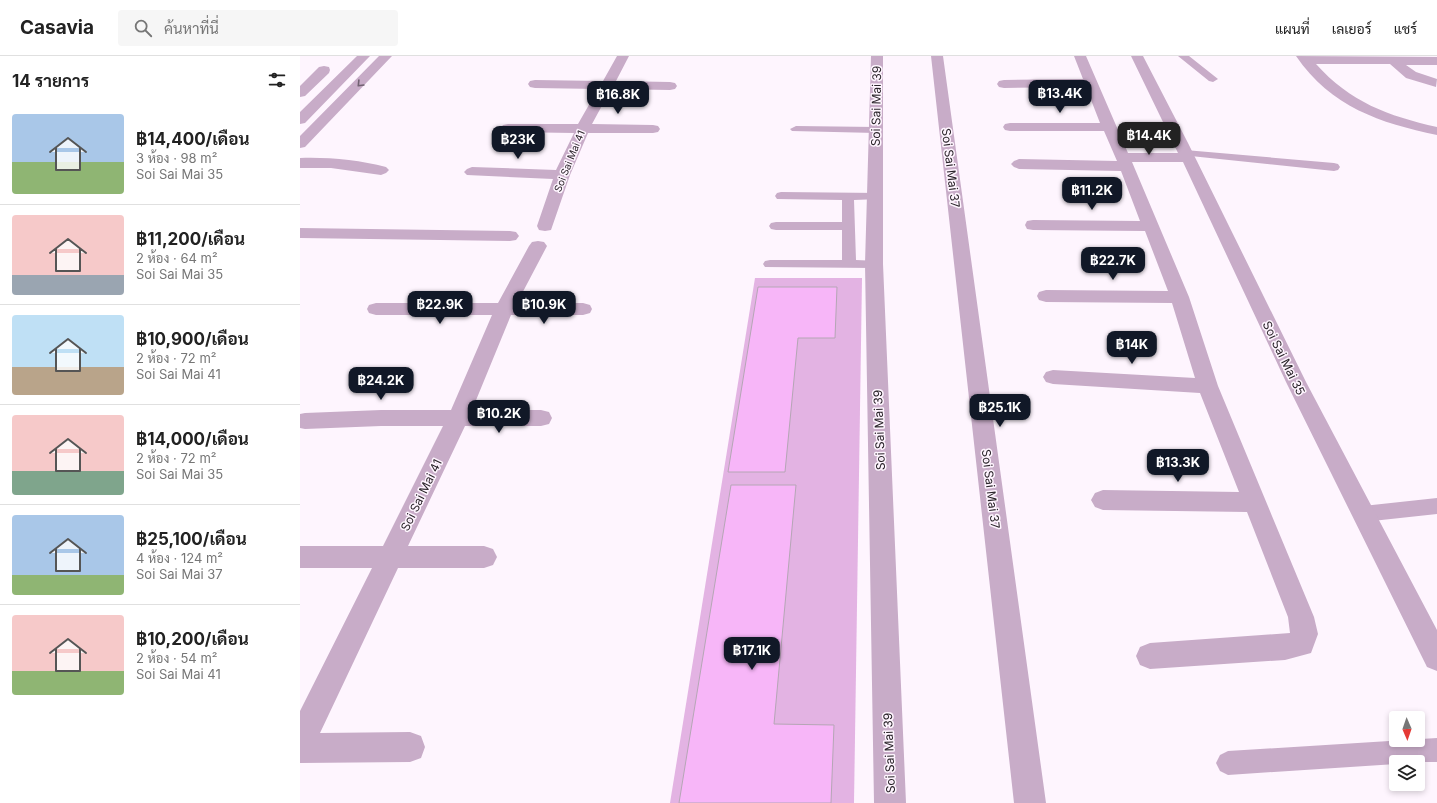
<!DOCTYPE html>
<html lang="th">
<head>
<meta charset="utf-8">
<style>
  body { margin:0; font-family:Inter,Sarabun,sans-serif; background:#f6f6f6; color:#222; height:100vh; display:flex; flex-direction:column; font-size:15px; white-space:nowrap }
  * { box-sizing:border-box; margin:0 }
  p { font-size:13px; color:#767676 }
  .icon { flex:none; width:22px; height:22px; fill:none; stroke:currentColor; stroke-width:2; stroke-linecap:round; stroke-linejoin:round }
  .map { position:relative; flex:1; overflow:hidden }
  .sheet { display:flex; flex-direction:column; background:#fff; width:300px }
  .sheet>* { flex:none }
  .needle { width:26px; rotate:178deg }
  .fabs { position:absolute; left:1089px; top:655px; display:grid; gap:8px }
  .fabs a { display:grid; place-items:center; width:36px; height:36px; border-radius:4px; background:#fff; box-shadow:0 2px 6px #0003; font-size:20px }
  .price { position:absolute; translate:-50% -34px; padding:0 9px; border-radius:8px; background:#111827; color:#fff; font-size:13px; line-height:26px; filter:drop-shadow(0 1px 2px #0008) }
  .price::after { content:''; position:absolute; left:50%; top:24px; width:12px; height:9px; margin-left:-6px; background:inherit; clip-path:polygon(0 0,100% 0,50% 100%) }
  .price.active { background:#222; color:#fff }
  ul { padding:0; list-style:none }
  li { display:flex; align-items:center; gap:12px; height:100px; padding:0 12px }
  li+li { border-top:1px solid #e0e0e0 }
  li span { display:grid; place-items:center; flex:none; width:112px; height:80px; border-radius:4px; color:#555 }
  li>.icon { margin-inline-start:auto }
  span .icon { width:48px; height:48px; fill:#fffc; stroke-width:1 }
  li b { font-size:17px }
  h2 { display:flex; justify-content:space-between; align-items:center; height:48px; padding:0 12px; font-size:17px }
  header { display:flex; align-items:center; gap:24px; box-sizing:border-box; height:56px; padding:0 20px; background:#fff; border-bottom:1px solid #e0e0e0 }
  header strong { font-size:19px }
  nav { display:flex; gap:22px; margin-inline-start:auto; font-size:14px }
  .search { width:280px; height:36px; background:#f6f6f6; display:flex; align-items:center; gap:10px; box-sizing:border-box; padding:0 14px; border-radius:4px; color:#767676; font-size:15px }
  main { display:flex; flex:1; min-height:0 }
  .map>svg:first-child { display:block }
  .green { fill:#e3b3e3 }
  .building { fill:#f7b6f8; stroke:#b5a6b5 }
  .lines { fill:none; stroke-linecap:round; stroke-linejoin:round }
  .service { fill:#c8acc8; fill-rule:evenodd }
  .minor { fill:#c8acc8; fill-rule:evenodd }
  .oneway { stroke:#716171 }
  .labels { text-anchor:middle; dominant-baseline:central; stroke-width:3; stroke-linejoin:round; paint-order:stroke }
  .far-street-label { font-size:10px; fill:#292329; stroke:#fef5fe }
  .street-label { font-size:12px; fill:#292329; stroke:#fef5fe }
</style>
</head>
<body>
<header>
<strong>Casavia</strong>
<div class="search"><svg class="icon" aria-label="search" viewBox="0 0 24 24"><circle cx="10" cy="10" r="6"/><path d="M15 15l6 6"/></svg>ค้นหาที่นี่</div>
<nav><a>แผนที่</a><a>เลเยอร์</a><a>แชร์</a></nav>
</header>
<main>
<section class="sheet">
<h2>14 รายการ<svg class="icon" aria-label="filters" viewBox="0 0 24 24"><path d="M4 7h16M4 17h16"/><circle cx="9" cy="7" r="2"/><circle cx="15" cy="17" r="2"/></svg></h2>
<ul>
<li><span style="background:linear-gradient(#a9c7e8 60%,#8fb573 0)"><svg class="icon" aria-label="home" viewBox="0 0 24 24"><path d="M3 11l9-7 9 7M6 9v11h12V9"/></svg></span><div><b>฿14,400/เดือน</b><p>3 ห้อง · 98 m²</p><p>Soi Sai Mai 35</p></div></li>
<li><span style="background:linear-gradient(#f6c9c9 75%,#9aa5b1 0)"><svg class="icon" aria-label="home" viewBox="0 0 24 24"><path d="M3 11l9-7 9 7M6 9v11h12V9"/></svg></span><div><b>฿11,200/เดือน</b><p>2 ห้อง · 64 m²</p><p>Soi Sai Mai 35</p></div></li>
<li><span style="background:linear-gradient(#bfe0f5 65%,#b9a48a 0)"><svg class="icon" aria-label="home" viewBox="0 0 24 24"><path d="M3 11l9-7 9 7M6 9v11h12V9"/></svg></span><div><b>฿10,900/เดือน</b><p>2 ห้อง · 72 m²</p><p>Soi Sai Mai 41</p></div></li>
<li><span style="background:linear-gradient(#f6c9c9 70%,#7fa58c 0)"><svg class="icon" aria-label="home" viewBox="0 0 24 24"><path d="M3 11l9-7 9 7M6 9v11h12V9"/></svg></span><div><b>฿14,000/เดือน</b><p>2 ห้อง · 72 m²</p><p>Soi Sai Mai 35</p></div></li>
<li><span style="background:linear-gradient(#a9c7e8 75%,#8fb573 0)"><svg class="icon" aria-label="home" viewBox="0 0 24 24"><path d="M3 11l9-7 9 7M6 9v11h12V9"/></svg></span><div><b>฿25,100/เดือน</b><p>4 ห้อง · 124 m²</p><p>Soi Sai Mai 37</p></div></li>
<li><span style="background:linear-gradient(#f6c9c9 70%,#8fb573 0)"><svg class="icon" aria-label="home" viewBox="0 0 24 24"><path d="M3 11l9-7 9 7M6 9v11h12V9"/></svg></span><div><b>฿10,200/เดือน</b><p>2 ห้อง · 54 m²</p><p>Soi Sai Mai 41</p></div></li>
</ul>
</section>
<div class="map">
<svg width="1137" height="747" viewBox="0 0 1137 747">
  <rect width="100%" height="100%" fill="#fef5fe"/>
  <!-- green -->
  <path class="green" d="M455,222H562L554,747H370Z"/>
  <!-- building -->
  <path class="building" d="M458,231H537L535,282H498L485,416H428Z
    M431,429H496L474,668L534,669L531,747H379Z"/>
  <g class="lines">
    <!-- service -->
    <path class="service" d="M878,0H889L918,23L913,26L909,25Z
      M496,70L576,71L582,74L576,77L492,75L490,73Z
      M885,94L1034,107L1038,108L1040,111L1038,114L1034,115L881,99L879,97L881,95Z
      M481,136L580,137L582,140L580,143L554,144L556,204L579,205L581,208L579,211L574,212L465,211L463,208L465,205L470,204H542V174H476L471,173L469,170L471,167L476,166H542V144L477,143L475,140L477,137Z
      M1137,442V458L1063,466L1056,463L1054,458L1056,453L1063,450Z
      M1137,682V706H1096V708L928,719L920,715L916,707L920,699L928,695Z"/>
    <!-- minor -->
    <path class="minor" d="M57,0H70L5,67L0,68V56Z
      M79,0H92L5,91L0,92V80Z
      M317,0H329L316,25L370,26L375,27L377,30L375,33L370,34L311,33L292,68L353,69L358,70L360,73L358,76L353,77H288L270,119L251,174L245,175L239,174L237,170L253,123L167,119L164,116L167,113L172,111L256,114L274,77L208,76L203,75L201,72L203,69L208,68H278L298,33L235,32L230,31L228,28L230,25L235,24L303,25Z
      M571,0H583V208L606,747H574L565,208Z
      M631,0H643L746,747H714Z
      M774,0H786L828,97H878L831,0H843L888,87L1006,326L1137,574V615L1127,611L986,326L883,106H832L889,241L918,330L1014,561L1018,578L1011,597L985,604L850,613L840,609L836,600L840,591L850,587L990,577L988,561L947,456L803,454L795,451L791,444L795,437L803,434L939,436L900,337L753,328L746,326L743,321L746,316L753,314L895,322L872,247L746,246L739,244L737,240L739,236L746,234L868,235L845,175L733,174L727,173L725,169L727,165L733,164L840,165L821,115L719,113L714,111L711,108L714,105L719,103L817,105L804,75H710L705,74L703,71L705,68L710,67H800L786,31L704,32L699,31L697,28L699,25L704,24L783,23Z
      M996,0L1137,1V9H1106L1116,16L1137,23L1136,31L1106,22L1090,8H1016C1050,46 1088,60 1137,71V79C1080,67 1031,51 996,0Z
      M24,10L29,11L30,14L29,17L5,40L0,41V30L19,11Z
      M0,102C28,101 59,104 86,111L89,114L86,117L81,119L31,112H0Z
      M0,172L210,175L216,176L219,180L216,184L210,185L0,182Z
      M238,185L244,186L247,190L217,247H283L290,249L292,253L290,257L283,259H211L172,354H241L249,356L252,362L249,368L241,370H165L108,490H184L193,493L197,501L193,509L184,512H98L20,677L110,676L121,680L125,691L121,702L110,706L0,707V655L72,512H0V490H83L143,370H81L5,373L0,372V358L5,357L81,354H151L192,259H76L69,257L67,253L69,249L76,247H198L229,190L232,186Z"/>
  </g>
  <!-- one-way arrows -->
  <defs><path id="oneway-chevron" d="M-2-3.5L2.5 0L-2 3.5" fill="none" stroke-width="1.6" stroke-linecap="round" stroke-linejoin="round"/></defs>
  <use class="oneway" href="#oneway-chevron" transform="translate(60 28) rotate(134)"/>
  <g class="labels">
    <!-- far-street labels -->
    <g class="far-street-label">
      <text transform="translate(269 105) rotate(-68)">Soi Sai Mai 41</text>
    </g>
    <!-- street labels -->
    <g class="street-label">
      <text transform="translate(576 50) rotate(-89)">Soi Sai Mai 39</text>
      <text transform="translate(651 112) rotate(83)">Soi Sai Mai 37</text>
      <text transform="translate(984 302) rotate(64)">Soi Sai Mai 35</text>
      <text transform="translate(579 374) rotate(-92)">Soi Sai Mai 39</text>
      <text transform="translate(691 433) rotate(83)">Soi Sai Mai 37</text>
      <text transform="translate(121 439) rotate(-64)">Soi Sai Mai 41</text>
      <text transform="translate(589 697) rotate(-92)">Soi Sai Mai 39</text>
    </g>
  </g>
</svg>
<div class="fabs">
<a><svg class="needle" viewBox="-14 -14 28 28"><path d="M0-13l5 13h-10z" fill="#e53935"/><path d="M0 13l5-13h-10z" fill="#767676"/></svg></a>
<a><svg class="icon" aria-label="layers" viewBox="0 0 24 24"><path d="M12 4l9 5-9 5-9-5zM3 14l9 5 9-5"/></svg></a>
</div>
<b class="price" style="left:760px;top:58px">฿13.4K</b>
<b class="price" style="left:318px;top:59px">฿16.8K</b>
<b class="price active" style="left:849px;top:100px">฿14.4K</b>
<b class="price" style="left:218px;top:104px">฿23K</b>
<b class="price" style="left:792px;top:155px">฿11.2K</b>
<b class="price" style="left:813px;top:225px">฿22.7K</b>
<b class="price" style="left:140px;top:269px">฿22.9K</b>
<b class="price" style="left:244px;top:269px">฿10.9K</b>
<b class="price" style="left:832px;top:309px">฿14K</b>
<b class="price" style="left:81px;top:345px">฿24.2K</b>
<b class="price" style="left:700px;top:372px">฿25.1K</b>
<b class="price" style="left:199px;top:378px">฿10.2K</b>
<b class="price" style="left:878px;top:427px">฿13.3K</b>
<b class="price" style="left:452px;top:615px">฿17.1K</b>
</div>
</main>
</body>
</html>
